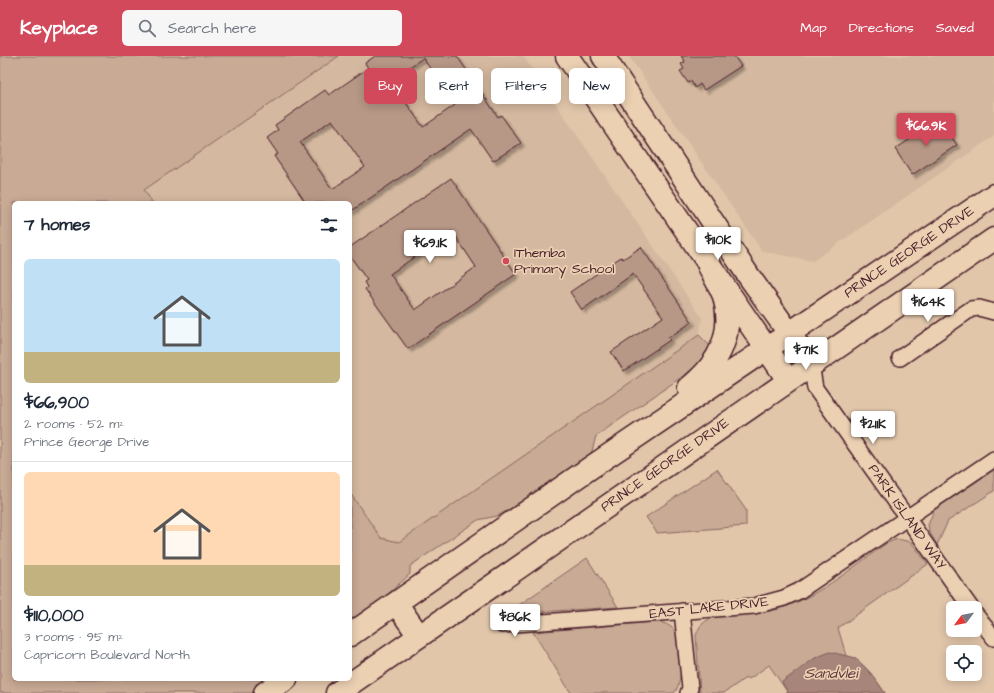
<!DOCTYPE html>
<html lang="en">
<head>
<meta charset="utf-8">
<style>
  body { margin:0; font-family:"Architects Daughter",sans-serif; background:#f6f6f7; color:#1f2937; height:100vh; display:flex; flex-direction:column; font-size:15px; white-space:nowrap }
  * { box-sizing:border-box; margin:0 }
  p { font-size:13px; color:#747a83 }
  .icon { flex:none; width:22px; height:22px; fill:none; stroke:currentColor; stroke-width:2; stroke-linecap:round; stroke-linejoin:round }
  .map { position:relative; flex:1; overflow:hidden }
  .sheet { position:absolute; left:12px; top:145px; width:340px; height:480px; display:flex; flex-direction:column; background:#fff; border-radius:6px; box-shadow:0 2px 10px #0003 }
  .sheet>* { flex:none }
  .hud { position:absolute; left:364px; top:12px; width:380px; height:36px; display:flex; gap:8px }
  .needle { width:26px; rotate:238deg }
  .fabs { position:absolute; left:946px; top:545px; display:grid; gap:8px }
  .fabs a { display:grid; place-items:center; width:36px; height:36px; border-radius:6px; background:#fff; box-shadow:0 2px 10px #0003; font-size:20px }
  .price { position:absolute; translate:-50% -34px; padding:0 9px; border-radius:4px; background:#fff; color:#222; font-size:13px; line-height:26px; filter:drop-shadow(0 1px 2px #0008) }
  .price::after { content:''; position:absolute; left:50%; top:24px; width:12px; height:9px; margin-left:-6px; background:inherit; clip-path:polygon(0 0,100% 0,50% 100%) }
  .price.selected { background:#d1495b; color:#fff }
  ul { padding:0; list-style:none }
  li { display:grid; align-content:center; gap:8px; height:212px; padding:0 12px }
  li+li { border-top:1px solid #e0e1e3 }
  li span { display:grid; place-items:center; height:124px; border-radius:6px; color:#555 }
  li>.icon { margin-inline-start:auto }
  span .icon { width:72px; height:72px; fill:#fffc; stroke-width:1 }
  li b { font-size:17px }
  h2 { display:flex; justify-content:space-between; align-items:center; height:48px; padding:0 12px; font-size:17px }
  .chip { padding:0 14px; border-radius:6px; background:#fff; box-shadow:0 2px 10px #0003; font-size:14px; line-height:36px }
  .chip.selected { background:#d1495b; color:#fff }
  header { display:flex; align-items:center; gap:24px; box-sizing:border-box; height:56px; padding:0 20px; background:#d1495b; color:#fff }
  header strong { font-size:19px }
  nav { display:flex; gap:22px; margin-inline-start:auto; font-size:14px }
  .search { width:280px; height:36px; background:#f6f6f7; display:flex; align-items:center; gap:10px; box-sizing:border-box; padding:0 14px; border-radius:6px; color:#747a83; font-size:15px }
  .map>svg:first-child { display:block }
  .built { fill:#d4b89f }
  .green { fill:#c8aa95; stroke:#896460 }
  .water { fill:#a7857a; stroke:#825c5a }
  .building { fill:#b79786; stroke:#4a1f2b; fill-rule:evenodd; filter:url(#shadow) }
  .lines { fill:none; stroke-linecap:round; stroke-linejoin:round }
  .street-casing { stroke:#4a1f2b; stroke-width:18 }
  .secondary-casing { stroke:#4a1f2b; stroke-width:25 }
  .primary-casing { stroke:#4a1f2b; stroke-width:25 }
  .street { stroke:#ebd0b2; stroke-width:15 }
  .secondary { stroke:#ebd0b2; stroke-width:22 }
  .primary { stroke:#ebd0b2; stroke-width:22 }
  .poi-dot { fill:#d1495b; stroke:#ebd0b2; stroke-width:1.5 }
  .labels { text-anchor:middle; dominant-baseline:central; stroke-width:3.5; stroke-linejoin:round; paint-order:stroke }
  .street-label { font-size:14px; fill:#4a1f2b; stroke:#ebd0b2 }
  .poi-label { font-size:14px; fill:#4a1f2b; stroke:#ebd0b2; text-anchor:start }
  .water-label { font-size:15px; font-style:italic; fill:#61383f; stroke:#ebd0b2 }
</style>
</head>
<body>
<header>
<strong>Keyplace</strong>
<div class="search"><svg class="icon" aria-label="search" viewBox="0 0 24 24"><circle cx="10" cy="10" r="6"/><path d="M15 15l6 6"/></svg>Search here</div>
<nav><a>Map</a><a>Directions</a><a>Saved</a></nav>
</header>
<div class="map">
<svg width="994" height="637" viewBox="0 0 994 637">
  <defs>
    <filter id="shadow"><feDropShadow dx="3.5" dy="3.5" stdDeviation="1" flood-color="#0004"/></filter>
  </defs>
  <rect width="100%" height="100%" fill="#e1c6aa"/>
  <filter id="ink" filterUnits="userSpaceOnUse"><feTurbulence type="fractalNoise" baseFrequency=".025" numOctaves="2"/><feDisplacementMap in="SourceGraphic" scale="8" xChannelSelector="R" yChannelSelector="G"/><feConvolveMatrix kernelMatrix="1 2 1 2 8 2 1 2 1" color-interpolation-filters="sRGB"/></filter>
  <g filter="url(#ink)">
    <!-- built -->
    <path class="built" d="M339,0H523L702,262L699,279L399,486L381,482L350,437V147H153L144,134Z
      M629,0H994V80L813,205L762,195Z"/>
    <!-- green -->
    <path class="green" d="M0,0H339L144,134L153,147H14V623H271L251,637H0Z
      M699,279L710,290L699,307L686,318L596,380L592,395L583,407L535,440L497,460L478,464L410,510V518L366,558L350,569V437L381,482L399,486Z
      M717,413L746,454V470L657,477L646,461Z
      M994,414V435L948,465L937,489L929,475L928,469L934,454Z
      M897,483L911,486L928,508L838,572L846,599C864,605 875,622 885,637H788L769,609L749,623L747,621L724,637H700L696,580C698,573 701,567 708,564C721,557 754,559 771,555C814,545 851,512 887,487Z
      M587,502L618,551L506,558Z
      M655,566C662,566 669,568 674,574C683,585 684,627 674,637H571L533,576Z"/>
    <!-- water -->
    <path class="water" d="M830,596L856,602L874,621L885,637H788L782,626L815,602Z"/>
    <!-- building -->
    <path class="building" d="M375,0H457L498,61L501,59L521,87L493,105L471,73L350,156V147H306L274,100L278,98L267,82L278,74L275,69L325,34L329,39L368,12L365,7ZM423,2L455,49L423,71L390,24ZM332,64L365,111L332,133L300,86Z
      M681,0H734L741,10L704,34L700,28L695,32L691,25L688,27L680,15L684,13L681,8L685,6Z
      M940,64L957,89L912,119L895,93Z
      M451,122L516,218L408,293L365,233L367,231L364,226L367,224L350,200V191ZM452,175L476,211L415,254L390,218Z
      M641,191L692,266L668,282L670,284L624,315L611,296L663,261L633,218L582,254L570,236L621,201L623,203Z"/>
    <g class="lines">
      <defs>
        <path id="street" d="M900,302L971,253L979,252L994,256
          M811,308L815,332L971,552
          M682,555L690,632L688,637
          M975,558L994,582
          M502,569L754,550L784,542L799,535L994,403"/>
        <path id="secondary" d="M567,0L788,324
          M603,0L748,219L811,308"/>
        <path id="primary" d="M689,332C718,309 735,278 724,240C720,230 714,220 709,210
          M396,547L419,580
          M350,579L590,412L994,139
          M265,637L286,623
          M337,637L994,183"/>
      </defs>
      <!-- street casing -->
      <use href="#street" class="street-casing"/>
      <!-- secondary casing -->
      <use href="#secondary" class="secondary-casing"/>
      <!-- primary casing -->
      <use href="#primary" class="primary-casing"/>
      <!-- street -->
      <use href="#street" class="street"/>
      <!-- secondary -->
      <use href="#secondary" class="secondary"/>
      <!-- primary -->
      <use href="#primary" class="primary"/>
    </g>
  </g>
  <!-- markers -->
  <circle class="poi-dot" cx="506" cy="205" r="4"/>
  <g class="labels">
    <!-- street labels -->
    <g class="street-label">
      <text transform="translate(909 196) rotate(-34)">PRINCE GEORGE DRIVE</text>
      <text transform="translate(665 409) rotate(-35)">PRINCE GEORGE DRIVE</text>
      <text transform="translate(907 461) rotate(55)">PARK ISLAND WAY</text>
      <text transform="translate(709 552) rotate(-6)">EAST LAKE DRIVE</text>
    </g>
    <!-- poi labels -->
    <g class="poi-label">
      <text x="514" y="197">IThemba<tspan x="514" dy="16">Primary School</tspan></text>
    </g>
    <!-- water labels -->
    <g class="water-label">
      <text x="831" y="617">Sandvlei</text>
    </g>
  </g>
</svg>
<div class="fabs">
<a><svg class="needle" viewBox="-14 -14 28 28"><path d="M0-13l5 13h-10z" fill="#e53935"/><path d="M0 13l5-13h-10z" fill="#747a83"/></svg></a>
<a><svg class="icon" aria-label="locate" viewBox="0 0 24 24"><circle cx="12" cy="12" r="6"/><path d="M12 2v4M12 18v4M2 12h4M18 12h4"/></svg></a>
</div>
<b class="price selected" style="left:926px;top:91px">$66.9K</b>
<b class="price" style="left:718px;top:205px">$110K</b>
<b class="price" style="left:430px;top:208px">$69.1K</b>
<b class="price" style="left:928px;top:267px">$164K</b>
<b class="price" style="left:806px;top:315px">$71K</b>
<b class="price" style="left:873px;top:389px">$211K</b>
<b class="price" style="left:515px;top:582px">$86K</b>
<div class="hud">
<a class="chip selected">Buy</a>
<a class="chip">Rent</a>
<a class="chip">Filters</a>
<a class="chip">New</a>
</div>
<section class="sheet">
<h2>7 homes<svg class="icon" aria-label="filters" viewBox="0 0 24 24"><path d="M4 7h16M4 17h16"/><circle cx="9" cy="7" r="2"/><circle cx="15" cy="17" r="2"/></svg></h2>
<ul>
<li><span style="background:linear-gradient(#bfe0f5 75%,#c2b280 0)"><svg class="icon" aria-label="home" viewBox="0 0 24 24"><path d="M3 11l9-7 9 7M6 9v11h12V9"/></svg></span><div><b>$66,900</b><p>2 rooms · 52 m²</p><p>Prince George Drive</p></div></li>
<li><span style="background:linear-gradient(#ffd9b3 75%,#c2b280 0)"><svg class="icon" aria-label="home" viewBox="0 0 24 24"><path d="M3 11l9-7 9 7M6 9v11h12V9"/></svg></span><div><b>$110,000</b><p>3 rooms · 95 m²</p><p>Capricorn Boulevard North</p></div></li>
</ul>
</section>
</div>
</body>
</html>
